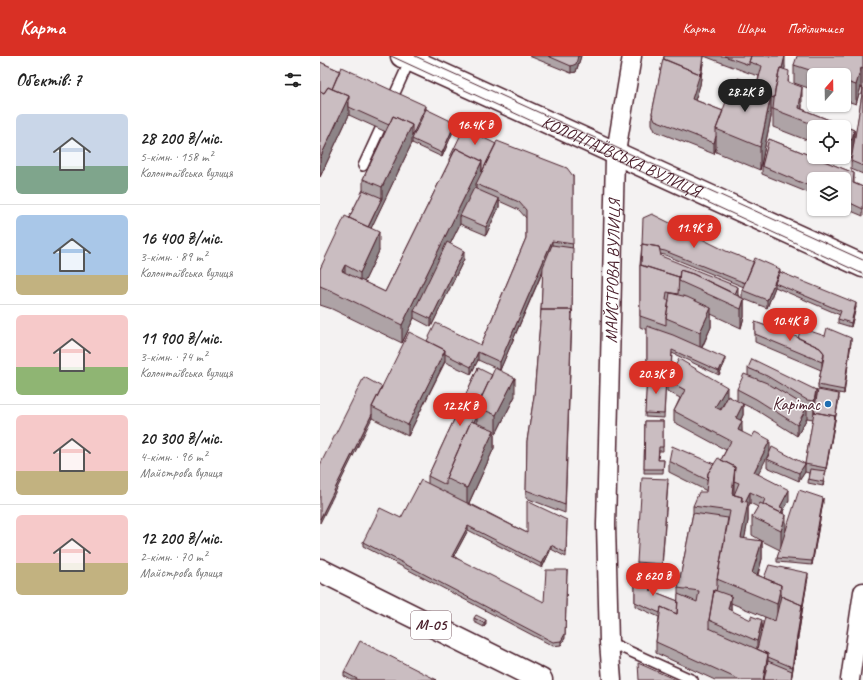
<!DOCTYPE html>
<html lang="uk">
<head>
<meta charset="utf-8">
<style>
  body { margin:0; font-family:Caveat,sans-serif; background:#f2f2f2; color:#222; height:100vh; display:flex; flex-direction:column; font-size:15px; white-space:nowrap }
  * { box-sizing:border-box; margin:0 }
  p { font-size:13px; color:#767676 }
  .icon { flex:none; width:22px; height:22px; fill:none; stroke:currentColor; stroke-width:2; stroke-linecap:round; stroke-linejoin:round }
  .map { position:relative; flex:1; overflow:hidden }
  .side { display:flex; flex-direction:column; background:#fff; width:320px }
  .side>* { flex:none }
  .needle { width:26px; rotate:20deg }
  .buttons { position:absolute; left:487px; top:12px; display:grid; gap:8px }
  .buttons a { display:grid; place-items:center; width:44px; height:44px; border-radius:6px; background:#fff; box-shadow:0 1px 3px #0004; font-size:20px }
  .price { position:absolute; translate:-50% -34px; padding:0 9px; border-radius:14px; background:#d93025; color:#fff; font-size:13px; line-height:26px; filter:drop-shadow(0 1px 2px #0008) }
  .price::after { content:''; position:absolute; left:50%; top:24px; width:12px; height:9px; margin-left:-6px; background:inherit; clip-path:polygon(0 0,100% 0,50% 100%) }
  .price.active { background:#222; color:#fff }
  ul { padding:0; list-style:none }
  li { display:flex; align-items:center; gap:12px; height:100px; padding:0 16px }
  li+li { border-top:1px solid #e0e0e0 }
  li span { display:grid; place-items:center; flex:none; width:112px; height:80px; border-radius:6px; color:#555 }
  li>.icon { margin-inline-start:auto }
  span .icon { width:48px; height:48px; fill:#fffc; stroke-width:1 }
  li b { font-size:17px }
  h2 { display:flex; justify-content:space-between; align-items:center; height:48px; padding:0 16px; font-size:17px }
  header { display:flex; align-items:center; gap:24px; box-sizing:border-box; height:56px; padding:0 20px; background:#d93025; color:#fff }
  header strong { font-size:19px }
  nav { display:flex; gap:22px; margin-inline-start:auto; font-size:14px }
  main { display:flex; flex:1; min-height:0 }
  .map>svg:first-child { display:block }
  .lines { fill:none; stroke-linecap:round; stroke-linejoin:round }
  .service-casing { stroke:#4a1f2b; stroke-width:12 }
  .minor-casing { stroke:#4a1f2b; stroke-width:21 }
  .secondary-casing { stroke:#4a1f2b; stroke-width:25 }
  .primary-casing { stroke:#4a1f2b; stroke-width:25 }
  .service { stroke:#fff; stroke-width:9 }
  .minor { stroke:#fff; stroke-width:18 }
  .secondary { stroke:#fff; stroke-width:22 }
  .primary { stroke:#fff; stroke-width:22 }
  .tram { stroke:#4a1f2b; stroke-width:1 }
  .wall { fill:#aea3a6; stroke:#4a1f2b; fill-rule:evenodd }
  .shaded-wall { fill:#8d8487; stroke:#4a1f2b }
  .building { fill:#cabdc1; stroke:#4a1f2b }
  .poi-dot { fill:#1f6fb2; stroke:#fff; stroke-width:1.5 }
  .labels { text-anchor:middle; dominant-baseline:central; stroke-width:3; stroke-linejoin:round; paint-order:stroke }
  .shield { fill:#fff; stroke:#80626b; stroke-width:1 }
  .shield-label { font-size:16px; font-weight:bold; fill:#4a1f2b }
  .street-label { font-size:17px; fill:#4a1f2b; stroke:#fff }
  .poi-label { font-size:17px; fill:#4a1f2b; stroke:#fff; text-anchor:end }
</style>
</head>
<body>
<header>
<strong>Карта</strong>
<nav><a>Карта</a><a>Шари</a><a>Поділитися</a></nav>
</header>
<main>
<section class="side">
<h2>Об’єктів: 7<svg class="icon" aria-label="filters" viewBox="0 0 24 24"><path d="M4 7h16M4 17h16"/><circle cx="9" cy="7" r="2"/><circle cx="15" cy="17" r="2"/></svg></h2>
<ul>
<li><span style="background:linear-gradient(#c9d6e8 65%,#7fa58c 0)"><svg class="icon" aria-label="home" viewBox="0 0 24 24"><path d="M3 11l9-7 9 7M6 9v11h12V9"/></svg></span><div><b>28 200 ₴/міс.</b><p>5-кімн. · 158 m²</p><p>Колонтаївська вулиця</p></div></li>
<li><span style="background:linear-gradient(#a9c7e8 75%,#c2b280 0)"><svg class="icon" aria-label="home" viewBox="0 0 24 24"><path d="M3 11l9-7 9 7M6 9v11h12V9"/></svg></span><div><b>16 400 ₴/міс.</b><p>3-кімн. · 89 m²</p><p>Колонтаївська вулиця</p></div></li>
<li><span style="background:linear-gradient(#f6c9c9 65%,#8fb573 0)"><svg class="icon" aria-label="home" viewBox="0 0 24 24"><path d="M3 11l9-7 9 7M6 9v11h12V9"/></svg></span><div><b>11 900 ₴/міс.</b><p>3-кімн. · 74 m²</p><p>Колонтаївська вулиця</p></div></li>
<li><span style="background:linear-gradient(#f6c9c9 70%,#c2b280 0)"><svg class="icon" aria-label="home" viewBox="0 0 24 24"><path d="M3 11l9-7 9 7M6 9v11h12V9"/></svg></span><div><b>20 300 ₴/міс.</b><p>4-кімн. · 96 m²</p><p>Майстрова вулиця</p></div></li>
<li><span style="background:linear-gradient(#f6c9c9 60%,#c2b280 0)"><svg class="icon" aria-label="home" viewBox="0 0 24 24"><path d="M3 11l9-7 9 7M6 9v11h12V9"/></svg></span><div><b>12 200 ₴/міс.</b><p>2-кімн. · 70 m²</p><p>Майстрова вулиця</p></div></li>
</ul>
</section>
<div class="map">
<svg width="543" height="624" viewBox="0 0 543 624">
  <rect width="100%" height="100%" fill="#f4f2f2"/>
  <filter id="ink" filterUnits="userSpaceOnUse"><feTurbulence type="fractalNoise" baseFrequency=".025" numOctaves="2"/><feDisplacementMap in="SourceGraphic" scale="8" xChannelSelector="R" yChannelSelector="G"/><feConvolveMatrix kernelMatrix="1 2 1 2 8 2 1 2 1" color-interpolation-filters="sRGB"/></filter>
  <g filter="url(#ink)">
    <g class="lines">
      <defs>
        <path id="service" d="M71,46L90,4
          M43,110L65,62
          M289,586L373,624"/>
        <g id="minor">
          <path id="s1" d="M292,624L289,586L286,469L295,102L312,0"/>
          <path d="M530,624L543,536"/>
        </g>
        <g id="secondary">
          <path id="s2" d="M82,0L543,210"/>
        </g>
        <path id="primary" d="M0,514L221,624"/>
      </defs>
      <!-- service casing -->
      <use href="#service" class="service-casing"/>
      <!-- minor casing -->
      <use href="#minor" class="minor-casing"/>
      <!-- secondary casing -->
      <use href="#secondary" class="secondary-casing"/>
      <!-- primary casing -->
      <use href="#primary" class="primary-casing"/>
      <!-- service -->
      <use href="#service" class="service"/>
      <!-- minor -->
      <use href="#minor" class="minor"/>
      <!-- secondary -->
      <use href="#secondary" class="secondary"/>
      <!-- primary -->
      <use href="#primary" class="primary"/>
      <!-- tram -->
      <path class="tram" d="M71,0L543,218
        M95,0L543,204"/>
    </g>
    <!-- wall -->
    <path class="wall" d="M209,0H261L256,16L251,17Z
      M344,0H463L465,12L464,13L469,26L482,49V53L534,74V89L543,32L541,31L536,48L524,44V19H494V34L474,27V9L543,0V118L531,113V102L524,99V71H494V87L453,71V53H451V61L440,114L396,96V92L394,98L335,75L332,68V57ZM384,0L429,17L439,20L437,29L417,25L403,55L375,44L380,29Z
      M0,6L106,53L135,71L122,101L92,87L51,172L59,195L44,226L65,236L129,106V103L176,88L253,120L252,262L245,457L206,442L207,385L214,340L221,254L223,215L180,314L158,304L151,318L125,306L88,380L52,362L0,409L62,331L107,285L161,289L206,182V162L199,154L179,145V151L166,179L140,168L130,188L144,203L111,271L94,262L82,287L12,253L0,249V213L29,162L43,134V123L66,76L29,59L0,121Z
      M449,83L534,117V127L543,131V160L524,152V123H494V139L442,118V110Z
      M322,188L460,216L536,251L531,271L518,267V263L520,259L455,231L447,252L424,243V261L421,272L391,258V271L382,292L405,306L399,319L352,297L351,315L327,314V274L320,271V209ZM340,198L345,199L424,231L422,234V242L418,239L341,200Z
      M435,266L478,282L505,280L531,286L524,338L498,333V329L501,314L435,286Z
      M158,312L195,340L176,378L174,377V392L149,447L207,477L247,464L246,501L231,493L222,512L148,474L134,500L245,582L241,589L233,590L43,490V486L81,462L108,427V420Z
      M428,312L496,334V349L519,342L503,430L488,427L489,417L485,416L479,425L447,411V403L485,408L493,363L487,362L477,380L436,354L423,348V359L421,364L422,376L438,418L469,445L463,455L466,474L503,446L492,509L457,506V502L460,494L442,485V503L438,519L444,522L488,521L482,556L471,624H395L336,597V586L339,561L315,550V522L331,527L330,534L358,545V532L373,457V450L386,436L387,435L349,416V405L394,408L401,404L406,394L354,366V355L360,342L347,335V324L401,354L417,344V333L428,320ZM430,447L438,451L432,461V479L442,485L424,483L428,465V451ZM411,547L445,561L442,575L411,555Z
      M327,320L346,321L344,362L325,361Z
      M325,365H343V395H339L338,404H344L343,417H324Z
      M348,427L342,512L317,510V506Z
      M154,562L166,568L164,571L154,566Z
      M24,616L117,624H31L24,620Z"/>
    <!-- shaded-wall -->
    <path class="shaded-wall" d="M258,0H261L256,16L251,17V10Z
      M383,0H384L380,29L372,54V43Z
      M465,0V12L455,53V42Z
      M541,12V31L536,48V29Z
      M482,31V49L480,63L479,52Z
      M451,39V61L440,114V91Z
      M29,40V59L0,121V102Z
      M106,50V57L92,83V87L44,187V180L62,142V131L92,69Z
      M135,67V71L122,101V97Z
      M534,74V92L532,102V84Z
      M396,80V92L394,98V87Z
      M162,105V119L156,128V136L140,160V168L97,256L94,255V262L82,287V269Z
      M179,143V151L166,179V171Z
      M59,176V195L40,235V217Z
      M232,185V193L180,314V306Z
      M144,195V203L111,271V263Z
      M25,209V228L22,215Z
      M460,213V220L455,227V231L447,252V244Z
      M418,231V239L413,250L411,248Z
      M424,243V261L421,272V253Z
      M536,247V251L531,271V267Z
      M391,252V271L380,295V276Z
      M531,282V286L524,338V334Z
      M125,294V305L88,380V369Z
      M158,296V304L151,318V311Z
      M504,297V305L502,314V306Z
      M405,302V306L399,319V315Z
      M195,322V340L176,378V359Z
      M407,331V342L395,362V351Z
      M496,334V353L494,360V345Z
      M519,338V342L503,430L506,412Z
      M423,348V359L416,373V362Z
      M487,351V362L477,380V369Z
      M52,358V362L0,467V463Z
      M157,358V369L128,423Z
      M422,365V376L418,374Z
      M174,374V392L147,451V432Z
      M450,384V395L434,427V416Z
      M485,408V416L479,425V417Z
      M415,411V426L414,425V441L412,438Z
      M469,434V445L463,455V463L458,474L460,451Z
      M430,436V447L428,451V465L421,501V482L425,446Z
      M503,442V446L492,509V505Z
      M466,459V478L461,494V475Z
      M148,470V474L132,504V500Z
      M442,485V503L432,535V517Z
      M231,489V493L222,512V508Z
      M247,514L245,582L241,589V585Z
      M488,517V521L482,556L472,619L471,624L482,549Z
      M461,529V547L457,566V548Z
      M411,540V558L408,553Z
      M166,564V568L164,571V567Z
      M442,564V582L437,596V585Z
      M448,598V609L445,624H443Z"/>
    <!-- building -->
    <path class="building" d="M228,0H258L256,8L251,10Z
      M344,0H383L380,21V18L344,3Z
      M404,0H431L429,6V9Z
      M431,0H465L462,12H460L455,34L454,42L451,41V39L417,25L418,22L437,29L442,10L429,6Z
      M477,0H543V13L541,12L536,29L524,25V19H505L474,9Z
      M343,3L380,18L372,43L403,55L396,73V80L394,87L335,64L332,57Z
      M0,6L20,15L12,33L8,31L4,37L0,35Z
      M21,11L106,50L92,80V69L73,60L69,69L29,51V40L12,33Z
      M460,12L469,15L468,26L482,31L479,52L534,74L532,84L524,80V71H500L453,53L455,34Z
      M414,24L451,39L440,91L396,73Z
      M8,31L29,40L0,102V35L4,37Z
      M543,32V110L531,105Z
      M106,53L135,67L122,97L92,83Z
      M73,60L92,69L62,131L43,123Z
      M144,72L176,88L162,116V105L136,92L130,104L129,103Z
      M449,83L534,117L533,127L543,131V153L524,144V123H494V132L442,110Z
      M177,85L247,112L253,120V188L232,185L180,306L158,296L151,311L125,298V294L107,285L116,267L161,289L206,182V154L199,146L156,128Z
      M136,92L162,105L82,269L12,235L0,230V213L25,160L59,176L40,217L25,209L22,215L65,236Z
      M154,132L179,143L166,171L140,160Z
      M43,134L62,142L48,171L29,162Z
      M332,158L406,195L434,206L425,227L345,195L340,194L339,191L322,188L323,162Z
      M127,186L144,195L111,263L94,255Z
      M322,188L339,191L341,200L418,231L415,238L373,218L360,214L359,221L321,209Z
      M232,189L253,192L252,258V254H221L223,211Z
      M435,202L460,213L447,244L422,234Z
      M320,209L359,221L358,238L347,236L346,244H349L346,262V269L320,260Z
      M360,214L373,218L424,243L421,253L359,225Z
      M460,216L536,247L531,267L518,263L521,255L455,227Z
      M350,237L367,241L391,252L380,276L346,262Z
      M221,254H252L245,449L206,434L207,385L214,340Z
      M435,266L477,281L500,292L504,297L502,306L435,278Z
      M327,270L353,279L405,302L399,315L352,294L351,311L327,310Z
      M481,272L505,280L507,272L531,282L524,334L498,329L504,301V297L500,292L478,282Z
      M89,276L125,294L88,369L52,351Z
      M359,303L407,331L395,351L401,354L408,340L423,348L416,362L422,365L418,374L432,381L435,376L450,384L434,416L469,434L460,451L463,452L461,457L443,448L445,443L430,436L425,446L422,444V441L414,439L419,427L414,425L415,411L401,404L411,385L354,355L365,334L347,324Z
      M432,303L496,334L494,345L487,344L447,320L428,312Z
      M158,312L172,319L157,351V358L154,366L151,365L126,422V429L108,420Z
      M175,312L195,322L176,359L157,351Z
      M424,318L447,327L487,351L477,369L436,343L417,333Z
      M327,320L346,321L344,358L325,357Z
      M44,321L62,331L52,351V358L0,463V409Z
      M498,334L519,338L515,364V360L494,356Z
      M494,356L515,360L506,412L485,408L479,417L447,403L452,391L485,408Z
      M151,365L174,374L147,432L126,422Z
      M325,365H343V391H339L338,404H344L343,413H324Z
      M352,390L394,408L388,417L387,424L349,405Z
      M398,402L415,411L412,438L422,441L421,445L428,446L421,482L442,485L432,517L461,529L457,548L397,523L410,455L373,450L379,436H386L388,417Z
      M490,413L506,415L503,426L488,423Z
      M322,422L348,423L342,508L317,506Z
      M101,424L207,477V445L247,464L246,497L231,489L222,508L148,470L132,500L224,546L226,514H247L245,578L241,585L233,586L43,486L60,452L81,462Z
      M479,434L503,442L492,505L457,502Z
      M440,447L466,459L461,475L432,461Z
      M373,457L408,462L397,523V530L396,535L394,534L389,564V572L448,598L443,624H420L336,586L341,551L357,558L358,538L377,546L379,535L358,532Z
      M449,509L488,517L482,552V549L461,540V529L444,522Z
      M315,522L331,523L330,534L358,545L357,558L341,551L340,557L315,546Z
      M394,534L411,540L408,553L431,564V560L442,564L437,585L389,564Z
      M461,540L482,549L472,611L448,601V598L437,593L445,561L455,565Z
      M156,559L166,564L164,567L154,562Z
      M40,585L117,624H39L24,616Z
      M448,605L472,615L471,624H444Z
      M318,607L356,624H319Z"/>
  </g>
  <!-- markers -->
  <circle class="poi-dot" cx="508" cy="348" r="4"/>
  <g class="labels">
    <!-- shield labels -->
    <rect class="shield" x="91" y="555" width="40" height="28" rx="3"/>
    <g class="shield-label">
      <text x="111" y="569">М-05</text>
    </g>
    <!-- street labels -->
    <g class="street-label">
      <text stroke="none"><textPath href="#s2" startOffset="241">КОЛОНТАЇВСЬКА ВУЛИЦЯ</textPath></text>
      <text stroke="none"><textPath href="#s1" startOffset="409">МАЙСТРОВА ВУЛИЦЯ</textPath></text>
    </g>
    <!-- poi labels -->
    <g class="poi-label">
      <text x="500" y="348">Карітас</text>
    </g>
  </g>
</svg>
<div class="buttons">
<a><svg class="needle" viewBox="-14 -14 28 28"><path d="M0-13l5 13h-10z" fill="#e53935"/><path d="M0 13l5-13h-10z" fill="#767676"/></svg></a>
<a><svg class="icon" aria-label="locate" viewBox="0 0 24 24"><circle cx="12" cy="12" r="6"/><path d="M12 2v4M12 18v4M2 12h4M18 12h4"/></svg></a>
<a><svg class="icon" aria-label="layers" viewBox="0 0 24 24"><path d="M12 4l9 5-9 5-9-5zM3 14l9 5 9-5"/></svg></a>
</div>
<b class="price active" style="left:425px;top:57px">28.2K ₴</b>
<b class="price" style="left:155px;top:90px">16.4K ₴</b>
<b class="price" style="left:374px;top:193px">11.9K ₴</b>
<b class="price" style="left:470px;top:286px">10.4K ₴</b>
<b class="price" style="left:336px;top:339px">20.3K ₴</b>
<b class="price" style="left:140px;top:371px">12.2K ₴</b>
<b class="price" style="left:333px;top:541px">8 620 ₴</b>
</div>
</main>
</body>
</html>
